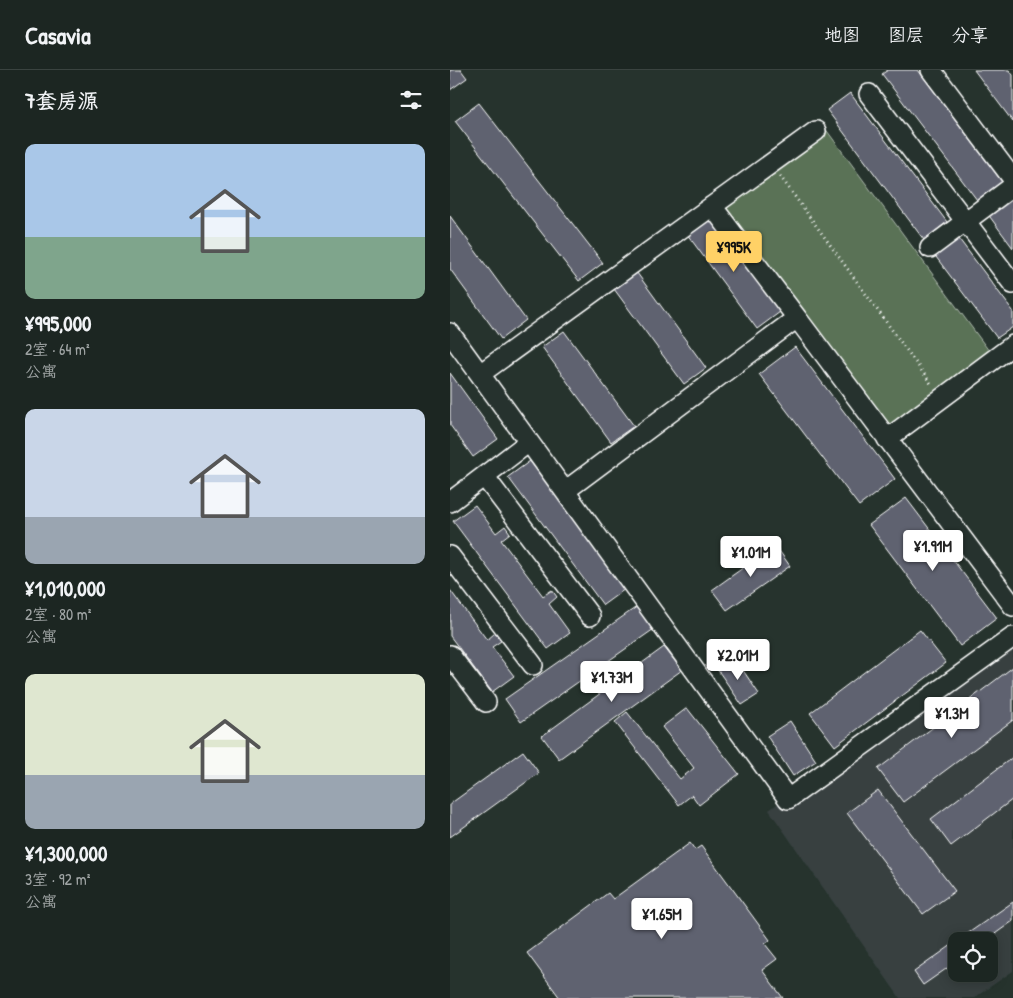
<!DOCTYPE html>
<html lang="zh">
<head>
<meta charset="utf-8">
<style>
  body { margin:0; font-family:"Patrick Hand","LXGW WenKai TC",sans-serif; background:#252e2a; color:#f1f3f6; height:100vh; display:flex; flex-direction:column; font-size:19px; white-space:nowrap }
  * { box-sizing:border-box; margin:0 }
  p { font-size:16px; color:#a0a5a5 }
  .icon { flex:none; width:28px; height:28px; fill:none; stroke:currentColor; stroke-width:2; stroke-linecap:round; stroke-linejoin:round }
  .map { position:relative; flex:1; overflow:hidden }
  .sheet { display:flex; flex-direction:column; background:#1c2622; width:450px }
  .sheet>* { flex:none }
  .buttons { position:absolute; left:498px; top:862px; display:grid; gap:10px }
  .buttons a { display:grid; place-items:center; width:50px; height:50px; border-radius:10px; background:#1c2622; box-shadow:0 2px 12px #0003,0 0 0 1px #3a4340; font-size:25px }
  .price { position:absolute; translate:-50% -42px; padding:0 11px; border-radius:5px; background:#fff; color:#222; font-size:16px; line-height:32px; filter:drop-shadow(0 1px 2px #0008) }
  .price::after { content:''; position:absolute; left:50%; top:30px; width:15px; height:11px; margin-left:-8px; background:inherit; clip-path:polygon(0 0,100% 0,50% 100%) }
  .price.on { background:#ffd166; color:#111 }
  ul { padding:0; list-style:none }
  li { display:grid; align-content:center; gap:10px; height:265px; padding:0 25px }
  li span { display:grid; place-items:center; height:155px; border-radius:10px; color:#555 }
  li>.icon { margin-inline-start:auto }
  span .icon { width:90px; height:90px; fill:#fffc; stroke-width:1 }
  li b { font-size:21px }
  h2 { display:flex; justify-content:space-between; align-items:center; height:60px; padding:0 25px; font-size:21px }
  header { display:flex; align-items:center; gap:30px; box-sizing:border-box; height:70px; padding:0 25px; background:#1c2622; border-bottom:1px solid #3a4340 }
  header strong { font-size:24px }
  nav { display:flex; gap:28px; margin-inline-start:auto; font-size:18px }
  main { display:flex; flex:1; min-height:0 }
  .map>svg:first-child { display:block }
  .built { fill:#374141; fill-rule:evenodd }
  .green { fill:#5a7257; stroke:#acb8ab }
  .building { fill:#5e626f; stroke:#fff }
  .lines { fill:none; stroke-linecap:round; stroke-linejoin:round }
  .minor-casing { stroke:#fff; stroke-width:22 }
  .path { stroke:#fff; stroke-width:3; stroke-dasharray:1 4; stroke-linecap:butt }
  .minor { stroke:#26332d; stroke-width:19 }
</style>
</head>
<body>
<header>
<strong>Casavia</strong>
<nav><a>地图</a><a>图层</a><a>分享</a></nav>
</header>
<main>
<section class="sheet">
<h2>7套房源<svg class="icon" aria-label="filters" viewBox="0 0 24 24"><path d="M4 7h16M4 17h16"/><circle cx="9" cy="7" r="2"/><circle cx="15" cy="17" r="2"/></svg></h2>
<ul>
<li><span style="background:linear-gradient(#a9c7e8 60%,#7fa58c 0)"><svg class="icon" aria-label="home" viewBox="0 0 24 24"><path d="M3 11l9-7 9 7M6 9v11h12V9"/></svg></span><div><b>¥995,000</b><p>2室 · 64 m²</p><p>公寓</p></div></li>
<li><span style="background:linear-gradient(#c9d6e8 70%,#9aa5b1 0)"><svg class="icon" aria-label="home" viewBox="0 0 24 24"><path d="M3 11l9-7 9 7M6 9v11h12V9"/></svg></span><div><b>¥1,010,000</b><p>2室 · 80 m²</p><p>公寓</p></div></li>
<li><span style="background:linear-gradient(#dfe7d0 65%,#9aa5b1 0)"><svg class="icon" aria-label="home" viewBox="0 0 24 24"><path d="M3 11l9-7 9 7M6 9v11h12V9"/></svg></span><div><b>¥1,300,000</b><p>3室 · 92 m²</p><p>公寓</p></div></li>
</ul>
</section>
<div class="map">
<svg width="563" height="928" viewBox="0 0 563 928">
  <rect width="100%" height="100%" fill="#26332d"/>
  <filter id="ink" filterUnits="userSpaceOnUse"><feTurbulence type="fractalNoise" baseFrequency=".02" numOctaves="2"/><feDisplacementMap in="SourceGraphic" scale="10" xChannelSelector="R" yChannelSelector="G"/><feConvolveMatrix kernelMatrix="1 2 1 2 8 2 1 2 1" color-interpolation-filters="sRGB"/></filter>
  <g filter="url(#ink)">
    <!-- built -->
    <path class="built" d="M563,576V901L524,928H450L319,740L543,580ZM506,871H539V904H506Z"/>
    <!-- green -->
    <path class="green" d="M369,50L542,285L440,359L267,125Z"/>
    <!-- building -->
    <path class="building" d="M0,0H11L17,8L0,20Z
      M438,0H468L552,112L527,130L432,4Z
      M524,0H559L563,5V52Z
      M400,23L497,152L474,170L377,40Z
      M29,33L153,193L129,211L5,51Z
      M563,127V178L537,143Z
      M0,146L76,250L51,269L0,199Z
      M260,148L330,242L307,259L237,164Z
      M506,165L563,241V257L547,268L483,183Z
      M187,203L256,298L234,314L164,219Z
      M114,261L184,356L161,372L92,277Z
      M345,277L445,409L409,436L309,304Z
      M0,303L48,369L23,387L0,355Z
      M80,391L175,519L153,535L58,407Z
      M456,428L547,548L510,576L419,455Z
      M25,435L46,463L55,456L60,463L51,470L93,526L102,520L107,527L99,534L120,563L98,579L3,451Z
      M325,475L340,496L277,540L262,520Z
      M0,520L37,570L45,563L51,571L42,577L64,606L42,622L0,566Z
      M188,536L204,559L71,652L55,629Z
      M470,560L496,593L385,676L360,643Z
      M214,577L232,600L109,689L92,666Z
      M284,587L309,624L292,635L267,599Z
      M563,597V650L453,732L428,699Z
      M237,638L289,704L249,735L242,725L229,735L165,652L177,642L230,709L244,698L212,657Z
      M340,651L366,691L343,706L317,666Z
      M73,681L89,703L0,767V734Z
      M563,687V729L501,776L481,749Z
      M428,720L505,821L473,844L397,743Z
      M240,773L245,780L251,776L320,870L315,874L327,889L312,900L333,928H110L77,883L158,823L163,829Z
      M563,832V851L535,871H507Z
      M506,872V892L473,915L464,902Z"/>
    <g class="lines">
      <defs>
        <path id="minor" d="M481,0L563,109
          M419,24L563,214
          M262,136L347,248
          M480,178L563,116
          M0,263L338,729L563,567
          M30,304L366,61
          M437,369L563,275
          M34,406L140,546
          M115,421L347,248L563,536
          M0,432L79,372
          M0,486L83,595
          M0,585L36,632"/>
      </defs>
      <!-- minor casing -->
      <use href="#minor" class="minor-casing"/>
      <!-- path -->
      <path class="path" d="M330,106L482,315"/>
      <!-- minor -->
      <use href="#minor" class="minor"/>
    </g>
  </g>
</svg>
<div class="buttons">
<a><svg class="icon" aria-label="locate" viewBox="0 0 24 24"><circle cx="12" cy="12" r="6"/><path d="M12 2v4M12 18v4M2 12h4M18 12h4"/></svg></a>
</div>
<b class="price on" style="left:284px;top:203px">¥995K</b>
<b class="price" style="left:483px;top:502px">¥1.91M</b>
<b class="price" style="left:301px;top:508px">¥1.01M</b>
<b class="price" style="left:288px;top:611px">¥2.01M</b>
<b class="price" style="left:162px;top:633px">¥1.73M</b>
<b class="price" style="left:502px;top:669px">¥1.3M</b>
<b class="price" style="left:212px;top:870px">¥1.65M</b>
</div>
</main>
</body>
</html>
